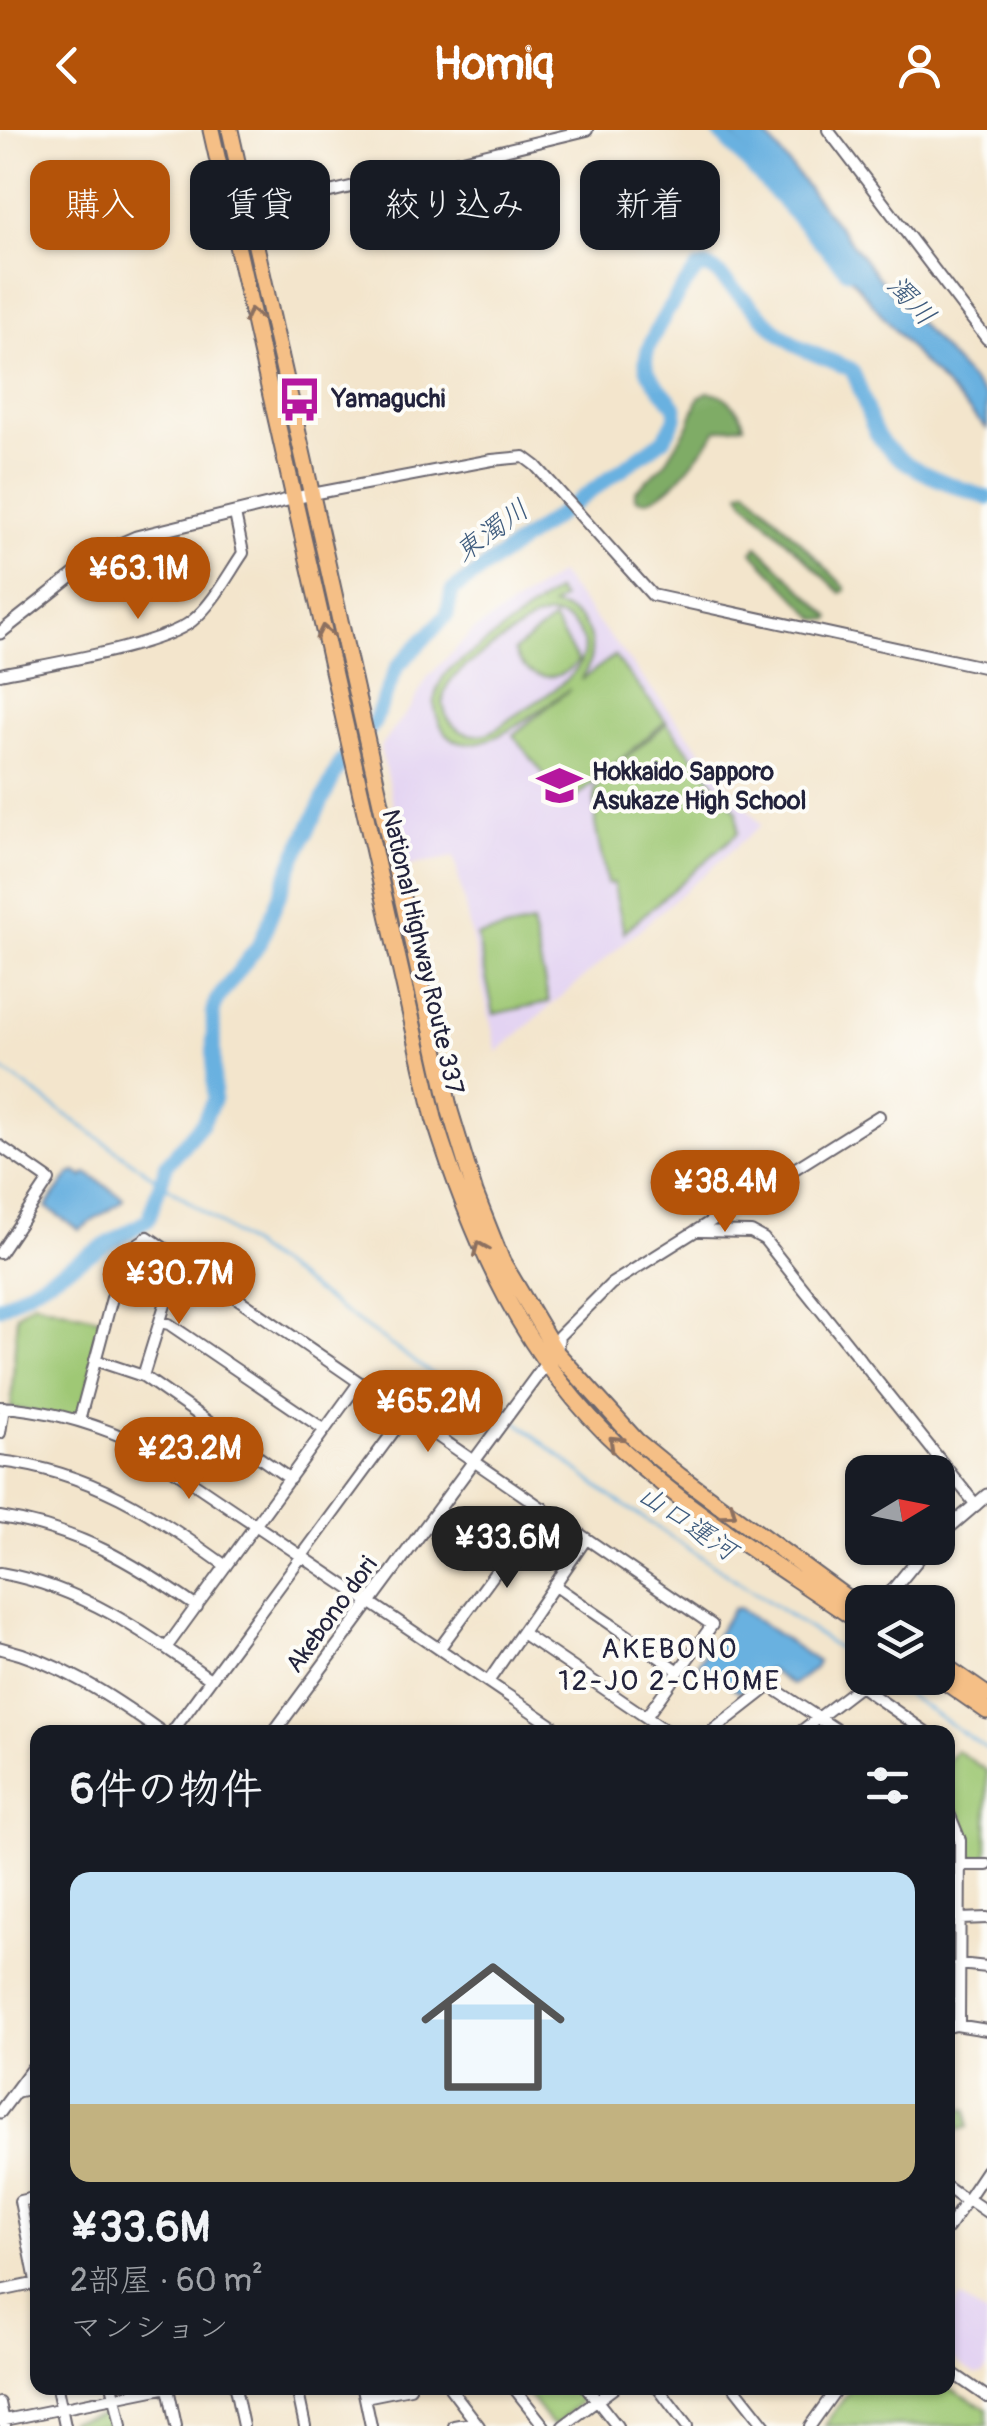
<!DOCTYPE html>
<html lang="ja">
<head>
<meta charset="utf-8">
<style>
  body { margin:0; font-family:Pangolin,"Klee One",sans-serif; background:#20242c; color:#f1f3f6; height:100vh; display:flex; flex-direction:column; font-size:38px; white-space:nowrap }
  * { box-sizing:border-box; margin:0 }
  p { font-size:32px; color:#9ea1a6 }
  .icon { flex:none; width:55px; height:55px; fill:none; stroke:currentColor; stroke-width:2; stroke-linecap:round; stroke-linejoin:round }
  .map { position:relative; flex:1; overflow:hidden }
  .drawer { position:absolute; left:30px; top:1595px; width:925px; height:670px; display:flex; flex-direction:column; background:#171b24; border-radius:20px; box-shadow:0 2px 8px #0004 }
  .drawer>* { flex:none }
  .top-card { position:absolute; left:30px; top:30px; width:928px; height:90px; display:flex; gap:20px }
  .needle { width:65px; rotate:80deg }
  .fabs { position:absolute; left:845px; top:1325px; display:grid; gap:20px }
  .fabs a { display:grid; place-items:center; width:110px; height:110px; border-radius:20px; background:#171b24; box-shadow:0 2px 8px #0004; font-size:50px }
  .price { position:absolute; translate:-50% -85px; padding:0 22px; border-radius:35px; background:#b45309; color:#fff; font-size:32px; line-height:65px; filter:drop-shadow(0 2px 5px #0008) }
  .price::after { content:''; position:absolute; left:50%; top:60px; width:30px; height:22px; margin-left:-15px; background:inherit; clip-path:polygon(0 0,100% 0,50% 100%) }
  .price.selected { background:#222; color:#fff }
  ul { padding:0; list-style:none }
  li { display:grid; align-content:center; gap:20px; height:530px; padding:0 40px }
  li span { display:grid; place-items:center; height:310px; border-radius:20px; color:#555 }
  li>.icon { margin-inline-start:auto }
  span .icon { width:180px; height:180px; fill:#fffc; stroke-width:1 }
  li b { font-size:42px }
  h2 { display:flex; justify-content:space-between; align-items:center; height:120px; padding:0 40px; font-size:42px }
  .pill { padding:0 35px; border-radius:20px; background:#171b24; box-shadow:0 2px 8px #0004; font-size:35px; line-height:90px }
  .pill.selected { background:#b45309; color:#fff }
  header { display:flex; justify-content:space-between; align-items:center; height:130px; padding:0 40px; background:#b45309; color:#fff; font-size:45px; font-weight:700 }
  .map>svg:first-child { display:block }
  .built { fill:#e3d3f2 }
  .green { fill:#9fc874; stroke:#607558; stroke-width:2.5; fill-rule:evenodd }
  .forest { fill:#7fac66; stroke:#506750; stroke-width:2.5 }
  .water { fill:#69b1e0; stroke:#466a8e; stroke-width:2.5 }
  .lines { fill:none; stroke-linecap:round; stroke-linejoin:round }
  .stream { stroke:#69b1e0; stroke-width:2.5 }
  .river { stroke:#69b1e0; stroke-width:15 }
  .minor-casing { stroke:#6b666e; stroke-width:14 }
  .tertiary-casing { stroke:#6b666e; stroke-width:15 }
  .trunk-casing { stroke:#6b666e; stroke-width:19 }
  .minor { stroke:#fff; stroke-width:10 }
  .tertiary { stroke:#fff; stroke-width:11 }
  .trunk { stroke:#f5bf86; stroke-width:15 }
  .oneway { stroke:#8c7060 }
  .labels { text-anchor:middle; dominant-baseline:central; stroke-width:8; stroke-linejoin:round; paint-order:stroke }
  .poi-label { font-size:25px; font-weight:bold; fill:#22223b; stroke:#fdfcf7; text-anchor:start }
  .street-label { font-size:25px; fill:#22223b; stroke:#fdfcf7 }
  .water-label { font-size:28px; font-style:italic; fill:#3e5b7d; stroke:#fdfcf7 }
  .neighbourhood-label { font-size:28px; letter-spacing:2.5px; fill:#22223b; stroke:#fdfcf7 }
</style>
</head>
<body>
<header><svg class="icon" aria-label="back" viewBox="0 0 24 24"><path d="M15 5l-7 7 7 7"/></svg>Homiq<svg class="icon" aria-label="person" viewBox="0 0 24 24"><circle cx="12" cy="8" r="4"/><path d="M4 21q1-7 8-7t8 7"/></svg></header>
<div class="map">
<svg width="987" height="2296" viewBox="0 0 987 2296">
  <rect width="100%" height="100%" fill="#fdfcf7"/>
  <filter id="ink" filterUnits="userSpaceOnUse"><feTurbulence type="fractalNoise" baseFrequency=".01" numOctaves="2"/><feDisplacementMap in="SourceGraphic" scale="20" xChannelSelector="R" yChannelSelector="G"/><feConvolveMatrix kernelMatrix="1 2 1 2 8 2 1 2 1" color-interpolation-filters="sRGB"/></filter>
  <filter id="wash" filterUnits="userSpaceOnUse"><feTurbulence type="fractalNoise" baseFrequency=".0048" numOctaves="4" result="noise"/><feDisplacementMap in="SourceGraphic" scale="40" xChannelSelector="R" yChannelSelector="G"/><feGaussianBlur stdDeviation="2.25" result="paint"/><feColorMatrix in="noise" values="0 0 0 0 0 0 0 0 0 0 0 0 0 0 0 0 0 1.4 0 .05"/><feComposite in="paint" operator="in"/></filter>
  <g filter="url(#wash)">
    <rect width="100%" height="100%" fill="#f3e5cc"/>
    <!-- built -->
    <path class="built" d="M559,444L761,695L497,922L454,727L408,736L380,617L411,577L427,548L473,501Z
      M960,2168L987,2186V2237L982,2244H974L948,2226V2187Z"/>
    <!-- green -->
    <path class="green" d="M556,461L562,469L552,476C592,484 601,519 581,550L614,526L666,591L568,675L513,605L570,559C539,577 457,656 436,583C432,567 438,552 449,540ZM544,486C558,485 570,489 578,501C604,539 536,571 511,588C503,594 495,602 485,604C457,611 434,581 447,556C456,538 513,504 532,490Z
      M553,490L578,531C558,555 526,551 514,521Z
      M667,593L737,682L738,703L624,802L613,753L607,754L595,694V659L611,641Z
      M532,794L549,872L494,884L477,806Z
      M33,1172L106,1190L79,1291L11,1278L17,1184Z
      M956,1620L987,1641V1729L971,1728C967,1704 964,1685 948,1667V1631Z
      M950,1975L967,1980L968,1997L954,2001L948,1991Z
      M948,2257L987,2279V2296H825L851,2258Z
      M523,2258H580L587,2266L556,2295L550,2293Z
      M109,2283L114,2296H71L70,2291Z"/>
    <!-- forest -->
    <path class="forest" d="M708,262C723,261 742,280 744,295L717,300C703,318 661,383 635,368V361L665,333L688,296L699,267Z
      M747,358L845,457V461L841,463L744,370L740,362Z
      M757,416L831,487L830,490L817,489L752,422Z"/>
    <!-- water -->
    <path class="water" d="M727,0H761L767,6L885,156L987,268V299L918,228Z
      M76,1042L83,1047L87,1043L123,1068L121,1072L79,1100L46,1077L70,1044Z
      M739,1478L818,1532L815,1538L792,1555L768,1539L740,1562L698,1534L733,1479Z"/>
    <g class="lines">
      <!-- stream -->
      <path class="stream" d="M0,938L419,1235L471,1270L505,1285
        M512,1288L607,1364L862,1534
        M882,1548L987,1619"/>
      <!-- river -->
      <path class="river" d="M717,0L847,141
        M0,1177L148,1090L167,1034L203,992L214,969L213,881L216,871L260,813L294,729L340,634L374,593L397,537L447,485L452,461L664,309L675,289L676,278C668,266 652,252 647,239C638,218 683,157 697,139L708,137L715,141L778,202L800,218L851,239C862,258 865,279 874,299C892,337 950,354 987,368"/>
    </g>
  </g>
  <g filter="url(#ink)">
    <g class="lines">
      <defs>
        <path id="minor" d="M828,0L987,209
          M243,83L587,0
          M312,364L492,330L524,327L536,336L652,465L983,537
          M0,544C46,534 159,517 192,491C213,474 228,445 243,423L235,384
          M0,1016L49,1050L0,1123
          M699,1101L751,1102L764,1109L976,1375
          M160,1192L169,1194L325,1300
          M557,1221L559,1206L611,1154L879,986
          M95,1230L143,1246L290,1349
          M143,1246L168,1165L188,1135
          M0,1277C45,1279 88,1292 128,1309L562,1602
          M79,1291L124,1123L148,1107L712,1495L646,1587
          M0,1303L4,1277
          M0,1331C90,1341 155,1385 226,1436
          M0,1387C78,1399 132,1432 197,1477
          M0,1443C81,1457 145,1502 210,1549
          M554,1455L679,1541
          M522,1503L668,1602
          M166,1518L358,1254
          M439,1519L543,1378
          M488,1552L586,1409
          M172,1602L405,1286
          M711,1602L770,1556L840,1602
          M800,1602L860,1556L926,1602
          M948,1681L960,1710L959,1895
          M960,1735H987
          M960,1789L987,1788
          M959,1834L987,1837
          M948,1897L956,1895L987,1900
          M15,1962L38,1957
          M948,2058L966,2071
          M38,2067L20,2071L38,2161
          M968,2069L987,2082
          M948,2098L987,2040
          M0,2161L38,2153
          M948,2240L987,2267
          M57,2258L65,2296
          M113,2258L121,2296
          M168,2258L176,2296
          M235,2258L243,2296
          M297,2258L305,2296
          M363,2258L371,2296
          M450,2258L479,2296
          M514,2258L544,2296
          M587,2258L617,2296
          M658,2258L687,2296
          M735,2258L765,2296
          M365,2267L410,2258
          M0,2273L5,2296
          M0,2291L163,2258
          M454,2296L476,2292
          M563,2296L614,2258
          M810,2296L837,2258"/>
        <path id="tertiary" d="M0,503L104,421L136,407L312,364
          M938,1407L987,1365
          M883,1472L927,1418
          M0,1518C61,1533 111,1566 161,1602
          M274,1602L550,1228
          M0,1982L38,1931"/>
        <path id="trunk" d="M211,0L434,988C473,1113 524,1230 623,1320C695,1387 782,1438 862,1494
          M230,0L450,981L475,1063L502,1131L556,1222L636,1310L680,1346L862,1479
          M938,1531L987,1565
          M938,1547L987,1581"/>
      </defs>
      <!-- minor casing -->
      <use href="#minor" class="minor-casing"/>
      <!-- tertiary casing -->
      <use href="#tertiary" class="tertiary-casing"/>
      <!-- trunk casing -->
      <use href="#trunk" class="trunk-casing"/>
      <!-- minor -->
      <use href="#minor" class="minor"/>
      <!-- tertiary -->
      <use href="#tertiary" class="tertiary"/>
      <!-- trunk -->
      <use href="#trunk" class="trunk"/>
    </g>
    <!-- one-way arrows -->
    <defs><path id="oneway-chevron" d="M-2-3.5L2.5 0L-2 3.5" fill="none" stroke-width="1.6" stroke-linecap="round" stroke-linejoin="round" transform="scale(2.5)"/></defs>
    <g class="oneway">
      <use href="#oneway-chevron" transform="translate(252 185) rotate(-103)"/>
      <use href="#oneway-chevron" transform="translate(324 502) rotate(-102)"/>
      <use href="#oneway-chevron" transform="translate(480 1118) rotate(-113)"/>
      <use href="#oneway-chevron" transform="translate(615 1312) rotate(-136)"/>
      <use href="#oneway-chevron" transform="translate(730 1382) rotate(36)"/>
    </g>
  </g>
  <!-- icons -->
  <defs>
    <symbol id="bus-bare" viewBox="-9 -9 18 18"><path d="M-5-6H5V4H4V6H2V4H-2V6H-4V4H-5ZM-3.5-4V0h7V-4ZM-3.5 1.2v1.5H-2V1.2ZM2 1.2v1.5H3.5V1.2Z" fill="#b5179e" stroke="#fdfcf7" stroke-width="2.5" paint-order="stroke"/></symbol>
    <symbol id="school-bare" viewBox="-9 -9 18 18"><path d="M0-5L7-2L0 1L-7-2ZM-4 1L0 2.5L4 1V4Q0 6-4 4Z" fill="#b5179e" stroke="#fdfcf7" stroke-width="2.5" paint-order="stroke"/></symbol>
  </defs>
  <g fill-rule="evenodd">
    <use href="#bus-bare" x="268" y="238" width="63" height="63"/>
    <use href="#school-bare" x="528" y="624" width="63" height="63"/>
  </g>
  <g class="labels">
    <!-- poi labels -->
    <g class="poi-label">
      <text x="332" y="269">Yamaguchi</text>
      <text x="592" y="642">Hokkaido Sapporo<tspan x="592" dy="29">Asukaze High School</tspan></text>
    </g>
    <!-- street labels -->
    <g class="street-label">
      <text transform="translate(422 822) rotate(77)">National Highway Route 337</text>
      <text transform="translate(332 1485) rotate(-54)">Akebono dori</text>
    </g>
    <!-- water labels -->
    <g class="water-label">
      <text transform="translate(911 171) rotate(47)">濁川</text>
      <text transform="translate(492 401) rotate(-36)">東濁川</text>
      <text transform="translate(687 1393) rotate(34)">山口運河</text>
    </g>
    <!-- neighbourhood labels -->
    <g class="neighbourhood-label">
      <text x="670" y="1519">AKEBONO<tspan x="670" dy="32">12-JO 2-CHOME</tspan></text>
    </g>
  </g>
</svg>
<div class="fabs">
<a><svg class="needle" viewBox="-14 -14 28 28"><path d="M0-13l5 13h-10z" fill="#e53935"/><path d="M0 13l5-13h-10z" fill="#9ea1a6"/></svg></a>
<a><svg class="icon" aria-label="layers" viewBox="0 0 24 24"><path d="M12 4l9 5-9 5-9-5zM3 14l9 5 9-5"/></svg></a>
</div>
<b class="price" style="left:138px;top:492px">¥63.1M</b>
<b class="price" style="left:725px;top:1105px">¥38.4M</b>
<b class="price" style="left:179px;top:1197px">¥30.7M</b>
<b class="price" style="left:428px;top:1325px">¥65.2M</b>
<b class="price" style="left:189px;top:1372px">¥23.2M</b>
<b class="price selected" style="left:507px;top:1461px">¥33.6M</b>
<div class="top-card">
<a class="pill selected">購入</a>
<a class="pill">賃貸</a>
<a class="pill">絞り込み</a>
<a class="pill">新着</a>
</div>
<section class="drawer">
<h2>6件の物件<svg class="icon" aria-label="filters" viewBox="0 0 24 24"><path d="M4 7h16M4 17h16"/><circle cx="9" cy="7" r="2"/><circle cx="15" cy="17" r="2"/></svg></h2>
<ul>
<li><span style="background:linear-gradient(#bfe0f5 75%,#c2b280 0)"><svg class="icon" aria-label="home" viewBox="0 0 24 24"><path d="M3 11l9-7 9 7M6 9v11h12V9"/></svg></span><div><b>¥33.6M</b><p>2部屋 · 60 m²</p><p>マンション</p></div></li>
</ul>
</section>
</div>
</body>
</html>
